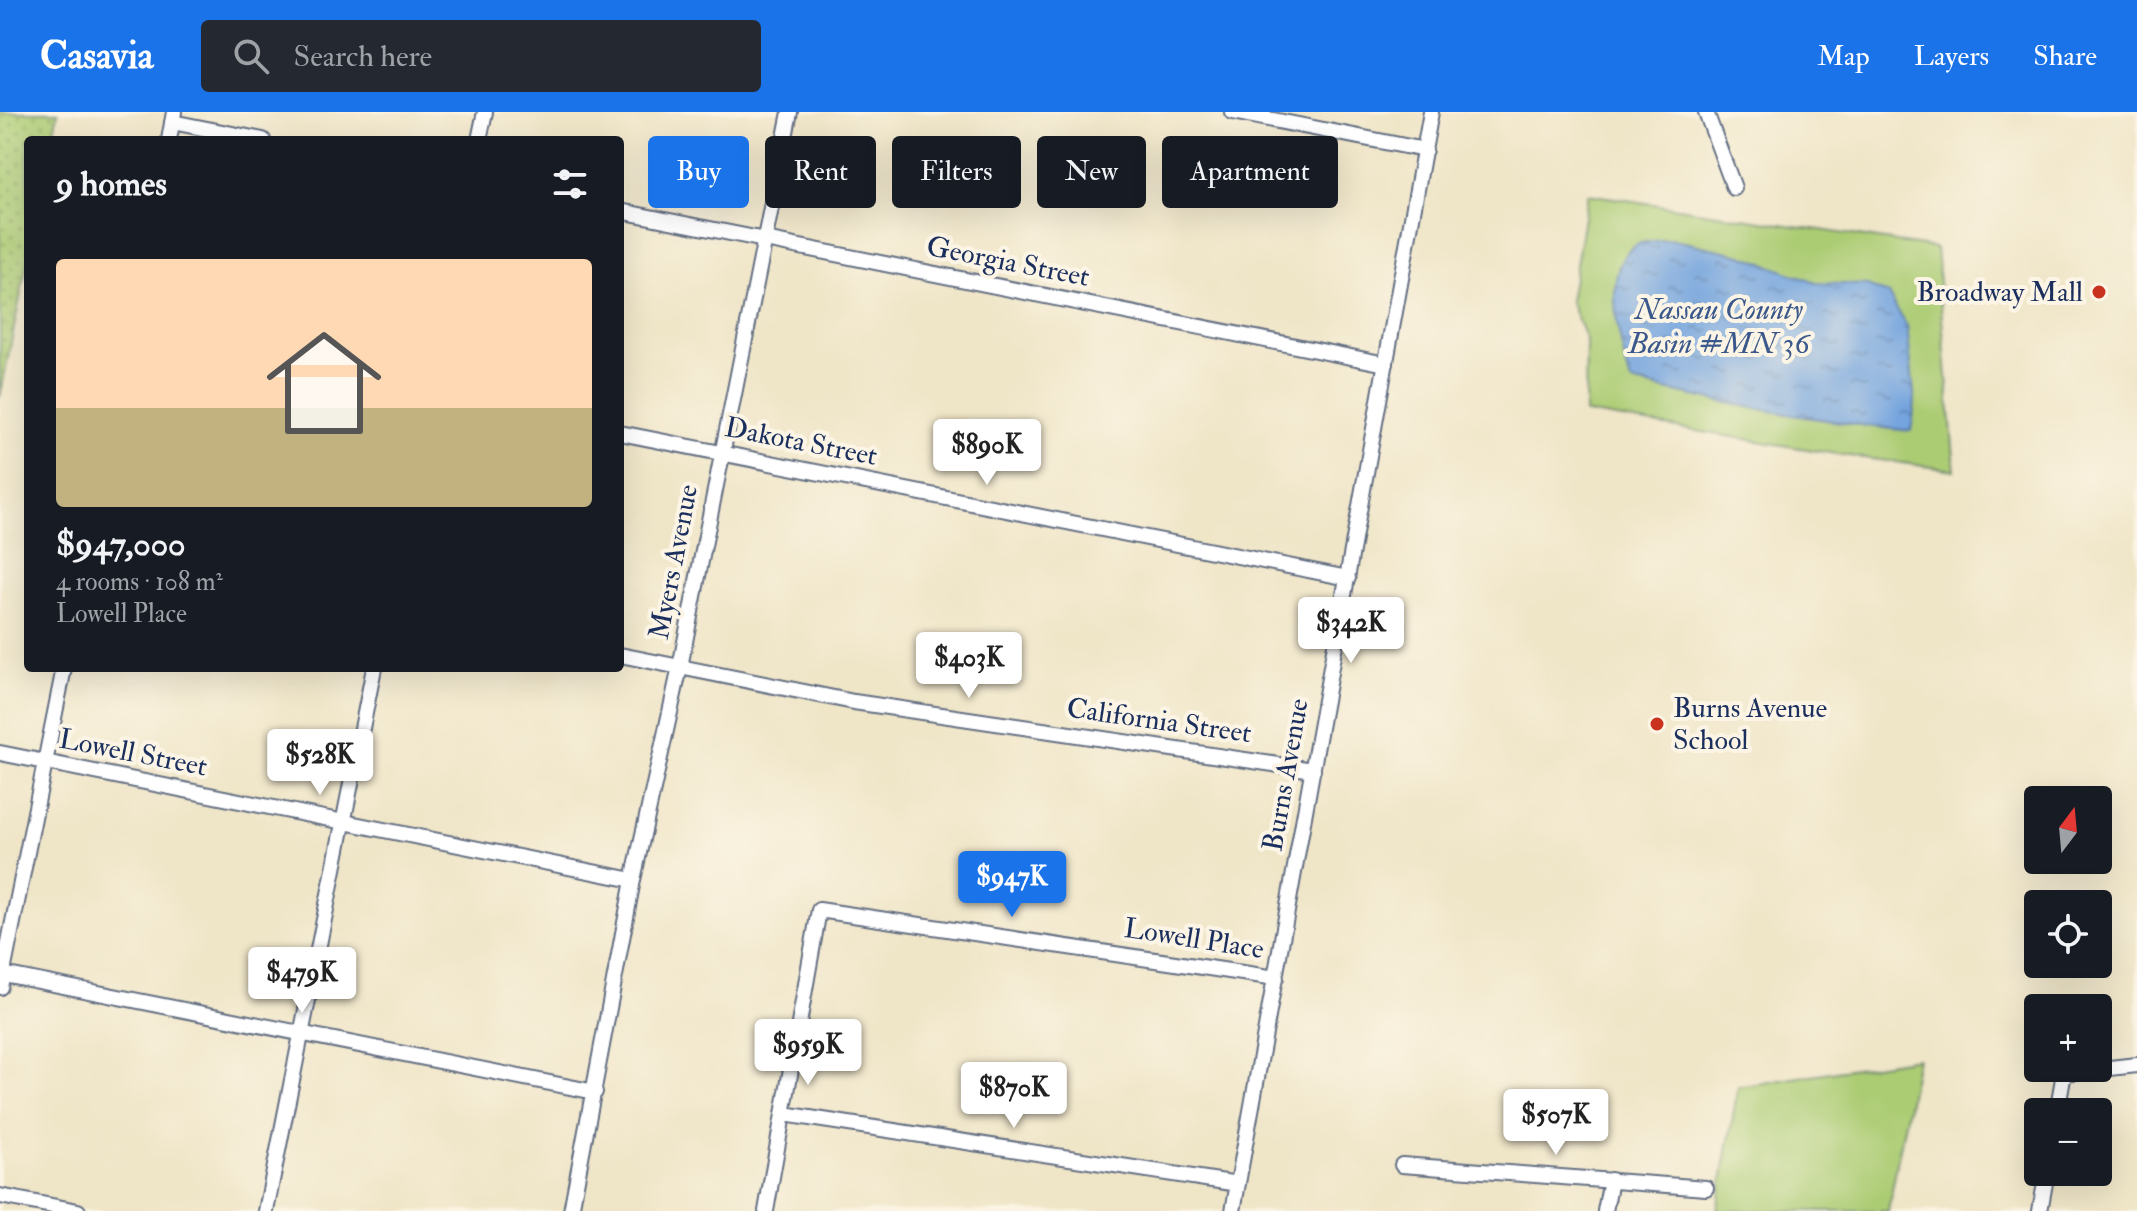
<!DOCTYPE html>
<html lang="en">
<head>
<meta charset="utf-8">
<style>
  body { margin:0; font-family:"IM FELL Double Pica",serif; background:#242831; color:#f1f3f6; height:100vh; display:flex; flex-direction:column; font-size:30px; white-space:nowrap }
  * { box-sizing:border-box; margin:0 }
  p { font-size:26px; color:#9ea1a6 }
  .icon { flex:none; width:44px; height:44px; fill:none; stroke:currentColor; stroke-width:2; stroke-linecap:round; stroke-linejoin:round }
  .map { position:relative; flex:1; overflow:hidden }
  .sheet { position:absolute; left:24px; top:24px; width:600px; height:536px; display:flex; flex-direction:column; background:#171b24; border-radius:8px; box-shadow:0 8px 32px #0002 }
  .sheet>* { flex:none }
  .top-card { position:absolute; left:648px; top:24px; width:760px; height:72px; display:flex; gap:16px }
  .needle { width:52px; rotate:16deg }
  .buttons { position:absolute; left:2024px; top:674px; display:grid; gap:16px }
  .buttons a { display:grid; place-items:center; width:88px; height:88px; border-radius:8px; background:#171b24; box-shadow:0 8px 32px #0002; font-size:40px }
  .price { position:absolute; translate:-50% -68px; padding:0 18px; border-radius:8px; background:#fff; color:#222; font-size:26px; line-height:52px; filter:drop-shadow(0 2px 4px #0008) }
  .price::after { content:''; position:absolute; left:50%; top:48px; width:24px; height:18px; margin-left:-12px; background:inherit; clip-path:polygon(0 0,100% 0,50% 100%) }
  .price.active { background:#1a73e8; color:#fff }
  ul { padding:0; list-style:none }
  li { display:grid; align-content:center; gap:16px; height:424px; padding:0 32px }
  li span { display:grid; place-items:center; height:248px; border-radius:8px; color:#555 }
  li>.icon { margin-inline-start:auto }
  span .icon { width:144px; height:144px; fill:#fffc; stroke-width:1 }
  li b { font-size:34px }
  h2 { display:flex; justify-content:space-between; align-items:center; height:96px; padding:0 32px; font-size:34px }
  .chip { padding:0 28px; border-radius:8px; background:#171b24; box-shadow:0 8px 32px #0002; font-size:28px; line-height:72px }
  .chip.active { background:#1a73e8; color:#fff }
  header { display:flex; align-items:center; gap:48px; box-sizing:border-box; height:112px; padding:0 40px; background:#1a73e8; color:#fff }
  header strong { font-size:38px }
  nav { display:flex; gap:44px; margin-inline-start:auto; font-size:28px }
  .search { width:560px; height:72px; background:#242831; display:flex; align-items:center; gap:20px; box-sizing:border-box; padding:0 28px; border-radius:8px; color:#9ea1a6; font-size:30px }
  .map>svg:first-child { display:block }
  .grass { fill:#accc73; stroke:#647e68; stroke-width:2 }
  .park { fill:url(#park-dots); stroke:#647e68; stroke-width:2 }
  .water { fill:url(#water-ripples); stroke:#486a9e; stroke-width:2 }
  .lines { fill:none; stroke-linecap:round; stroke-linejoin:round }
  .minor-casing { stroke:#656f83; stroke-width:18 }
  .minor { stroke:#fff; stroke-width:14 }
  .poi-dot { fill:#c8321e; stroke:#fcf5e5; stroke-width:3 }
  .labels { text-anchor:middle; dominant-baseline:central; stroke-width:8; stroke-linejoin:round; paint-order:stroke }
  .street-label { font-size:28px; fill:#1b2f5e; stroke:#fcf5e5 }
  .poi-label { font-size:28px; fill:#1b2f5e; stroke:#fcf5e5; text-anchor:end }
  .water-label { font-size:30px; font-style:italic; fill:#3a588b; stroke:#fcf5e5 }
</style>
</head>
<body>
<header>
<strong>Casavia</strong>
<div class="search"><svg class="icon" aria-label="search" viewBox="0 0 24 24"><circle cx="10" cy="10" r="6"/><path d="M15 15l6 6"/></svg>Search here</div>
<nav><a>Map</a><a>Layers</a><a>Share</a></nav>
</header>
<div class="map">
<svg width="2137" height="1099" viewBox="0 0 2137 1099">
  <defs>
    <pattern id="park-dots" width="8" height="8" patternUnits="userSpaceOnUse" patternTransform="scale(2)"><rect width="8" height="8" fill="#accc73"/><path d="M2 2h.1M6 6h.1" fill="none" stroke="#8ba662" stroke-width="1.8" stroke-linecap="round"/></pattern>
    <pattern id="water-ripples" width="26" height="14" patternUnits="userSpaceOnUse" patternTransform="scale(2)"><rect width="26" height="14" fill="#74a4de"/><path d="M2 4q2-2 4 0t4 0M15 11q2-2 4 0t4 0" fill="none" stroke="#5e86b7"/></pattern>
  </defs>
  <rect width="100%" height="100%" fill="#fcf5e5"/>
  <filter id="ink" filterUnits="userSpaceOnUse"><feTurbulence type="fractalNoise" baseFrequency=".0125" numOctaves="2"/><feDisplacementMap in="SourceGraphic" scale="16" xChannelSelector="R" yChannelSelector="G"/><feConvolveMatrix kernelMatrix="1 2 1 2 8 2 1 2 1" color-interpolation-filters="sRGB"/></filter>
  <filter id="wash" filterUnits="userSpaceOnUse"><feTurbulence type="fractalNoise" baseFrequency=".006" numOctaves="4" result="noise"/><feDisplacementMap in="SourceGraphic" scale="32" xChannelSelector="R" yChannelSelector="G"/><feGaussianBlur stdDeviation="1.8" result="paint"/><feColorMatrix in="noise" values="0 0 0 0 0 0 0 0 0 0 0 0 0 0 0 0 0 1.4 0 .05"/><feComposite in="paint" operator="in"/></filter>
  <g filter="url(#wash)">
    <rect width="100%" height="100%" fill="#efe5c7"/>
    <!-- grass -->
    <path class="grass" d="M1588,82L1936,136L1955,358L1849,344L1585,301L1586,228L1570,189Z
      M1917,946L1888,1099H1717L1738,975Z"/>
    <!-- park -->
    <path class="park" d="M0,0H58L52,28H28V147L0,285Z"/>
    <!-- water -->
    <path class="water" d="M1671,127L1742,143L1816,171L1865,173L1888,182L1907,214L1915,291L1911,319C1816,309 1724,292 1631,270C1621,236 1599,158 1634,134C1643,128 1661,129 1671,127Z"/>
  </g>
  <g filter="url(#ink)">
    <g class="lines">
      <defs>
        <path id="minor" d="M1232,0L1425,38
          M1706,0L1734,76
          M172,10L263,28
          M169,28L174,0
          M479,28L485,0
          M620,99L1386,252
          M620,321L1348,466
          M620,543L854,590L1313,658
          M0,641L633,768
          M3,862L595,980
          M0,875L64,556
          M2057,1000L2064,961L2137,953
          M784,1002L1238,1072
          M1402,1053L1706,1076
          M0,1084L78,1099
          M266,1099L374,556
          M571,1099L633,768L680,555L790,0
          M766,1099L819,798L1276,866
          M1233,1099L1431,0
          M1605,1099L1611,1068
          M2040,1099L2047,1060"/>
      </defs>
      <!-- minor casing -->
      <use href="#minor" class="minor-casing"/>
      <!-- minor -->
      <use href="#minor" class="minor"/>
    </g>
  </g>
  <!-- markers -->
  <g class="poi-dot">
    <circle cx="2099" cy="180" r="8"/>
    <circle cx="1657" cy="612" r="8"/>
  </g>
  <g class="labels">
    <!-- street labels -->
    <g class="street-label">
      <text transform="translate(1008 150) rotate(11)">Georgia Street</text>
      <text transform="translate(801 330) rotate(11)">Dakota Street</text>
      <text transform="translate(674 450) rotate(-79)">Myers Avenue</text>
      <text transform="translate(1159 609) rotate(8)">California Street</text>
      <text transform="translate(133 641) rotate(11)">Lowell Street</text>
      <text transform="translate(1286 663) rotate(-80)">Burns Avenue</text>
      <text transform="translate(1194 827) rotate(9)">Lowell Place</text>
    </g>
    <!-- poi labels -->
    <g class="poi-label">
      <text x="2083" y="180">Broadway Mall</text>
      <text x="1673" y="596" text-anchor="start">Burns Avenue<tspan x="1673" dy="32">School</tspan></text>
    </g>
    <!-- water labels -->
    <g class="water-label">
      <text x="1719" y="197">Nassau County<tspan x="1719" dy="34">Basin #MN 36</tspan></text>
    </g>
  </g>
</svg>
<div class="buttons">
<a><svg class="needle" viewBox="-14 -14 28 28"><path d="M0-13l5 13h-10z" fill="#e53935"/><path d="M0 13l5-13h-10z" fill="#9ea1a6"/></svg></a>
<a><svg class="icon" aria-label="locate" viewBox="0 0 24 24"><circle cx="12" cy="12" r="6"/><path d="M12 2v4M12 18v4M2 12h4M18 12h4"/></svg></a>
<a>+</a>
<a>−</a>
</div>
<b class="price" style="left:987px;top:375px">$890K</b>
<b class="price" style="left:1351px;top:553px">$342K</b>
<b class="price" style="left:969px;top:588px">$403K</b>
<b class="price" style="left:320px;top:685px">$528K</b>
<b class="price active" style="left:1012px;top:807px">$947K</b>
<b class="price" style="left:302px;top:903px">$479K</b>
<b class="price" style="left:808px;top:975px">$959K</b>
<b class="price" style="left:1014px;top:1018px">$870K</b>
<b class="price" style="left:1556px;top:1045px">$507K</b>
<div class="top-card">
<a class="chip active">Buy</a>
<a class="chip">Rent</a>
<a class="chip">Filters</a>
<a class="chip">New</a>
<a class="chip">Apartment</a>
</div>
<section class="sheet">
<h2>9 homes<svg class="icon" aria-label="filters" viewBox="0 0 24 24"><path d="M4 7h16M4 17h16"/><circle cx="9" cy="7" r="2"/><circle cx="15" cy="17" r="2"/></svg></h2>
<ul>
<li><span style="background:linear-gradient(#ffd9b3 60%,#c2b280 0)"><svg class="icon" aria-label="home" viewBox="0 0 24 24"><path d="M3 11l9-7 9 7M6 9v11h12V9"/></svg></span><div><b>$947,000</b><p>4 rooms · 108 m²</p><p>Lowell Place</p></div></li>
</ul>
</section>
</div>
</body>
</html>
